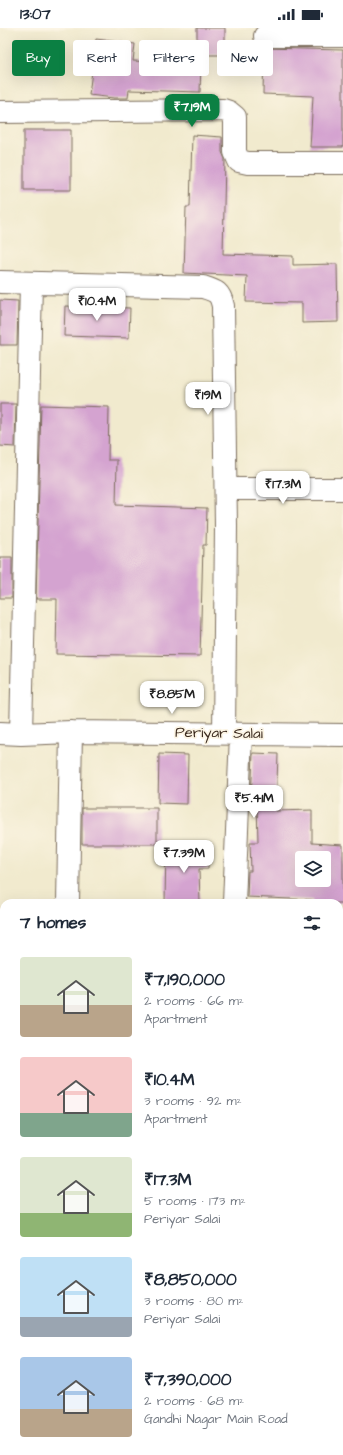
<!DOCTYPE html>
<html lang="en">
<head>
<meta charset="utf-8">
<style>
  body { margin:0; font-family:"Architects Daughter",sans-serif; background:#f2f2f3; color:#1f2937; height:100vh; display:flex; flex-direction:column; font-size:15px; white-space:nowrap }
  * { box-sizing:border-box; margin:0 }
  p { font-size:13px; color:#747a83 }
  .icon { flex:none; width:22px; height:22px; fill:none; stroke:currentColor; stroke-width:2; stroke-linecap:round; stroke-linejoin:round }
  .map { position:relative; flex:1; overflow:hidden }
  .drawer { position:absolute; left:0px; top:871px; width:343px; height:556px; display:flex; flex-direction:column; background:#fff; border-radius:12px 12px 0 0; box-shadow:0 4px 16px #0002 }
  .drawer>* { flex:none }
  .banner { position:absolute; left:12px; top:12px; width:319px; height:36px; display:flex; gap:8px }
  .fabs { position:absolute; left:295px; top:823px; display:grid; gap:8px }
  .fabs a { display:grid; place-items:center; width:36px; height:36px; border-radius:4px; background:#fff; box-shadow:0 4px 16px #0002; font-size:20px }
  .price { position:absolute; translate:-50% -34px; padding:0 9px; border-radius:8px; background:#fff; color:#222; font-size:13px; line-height:26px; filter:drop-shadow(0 1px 2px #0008) }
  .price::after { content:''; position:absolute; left:50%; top:24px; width:12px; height:9px; margin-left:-6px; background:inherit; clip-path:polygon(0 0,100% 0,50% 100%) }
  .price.active { background:#0b8043; color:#fff }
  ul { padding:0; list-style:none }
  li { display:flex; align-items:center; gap:12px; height:100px; padding:0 20px }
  li span { display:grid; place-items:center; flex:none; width:112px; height:80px; border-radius:4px; color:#555 }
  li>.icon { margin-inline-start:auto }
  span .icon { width:48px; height:48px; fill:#fffc; stroke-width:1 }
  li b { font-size:17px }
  h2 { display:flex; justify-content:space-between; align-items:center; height:48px; padding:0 20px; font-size:17px }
  .chip { padding:0 14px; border-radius:4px; background:#fff; box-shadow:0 4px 16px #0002; font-size:14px; line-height:36px }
  .chip.active { background:#0b8043; color:#fff }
  .status { display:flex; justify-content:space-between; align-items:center; height:28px; padding:0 20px; background:#fff; direction:ltr }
  .status svg { height:11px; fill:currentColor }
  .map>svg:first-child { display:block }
  .building { fill:#d4a3d0; fill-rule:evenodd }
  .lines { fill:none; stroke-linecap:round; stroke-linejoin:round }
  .minor-casing { stroke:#7b6d5c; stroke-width:24 }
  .minor { stroke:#fff; stroke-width:22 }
  .labels { text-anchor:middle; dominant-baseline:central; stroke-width:3.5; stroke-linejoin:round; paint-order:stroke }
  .street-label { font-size:15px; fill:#3b2a1e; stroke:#fcf5e5 }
</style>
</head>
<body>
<div class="status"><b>13:07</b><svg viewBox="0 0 49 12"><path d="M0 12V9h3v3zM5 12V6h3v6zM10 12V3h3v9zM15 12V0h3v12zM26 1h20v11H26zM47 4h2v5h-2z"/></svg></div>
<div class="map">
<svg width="343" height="1427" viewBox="0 0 343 1427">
  <rect width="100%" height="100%" fill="#fcf5e5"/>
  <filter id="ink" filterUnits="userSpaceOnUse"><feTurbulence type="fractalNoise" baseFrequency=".025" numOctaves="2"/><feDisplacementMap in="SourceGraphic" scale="8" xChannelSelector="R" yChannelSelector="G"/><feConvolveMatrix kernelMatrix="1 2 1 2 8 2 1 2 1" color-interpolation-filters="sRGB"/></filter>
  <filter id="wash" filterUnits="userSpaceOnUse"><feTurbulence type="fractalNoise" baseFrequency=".012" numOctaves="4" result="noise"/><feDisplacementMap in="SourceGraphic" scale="16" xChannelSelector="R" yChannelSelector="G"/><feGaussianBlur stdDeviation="0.9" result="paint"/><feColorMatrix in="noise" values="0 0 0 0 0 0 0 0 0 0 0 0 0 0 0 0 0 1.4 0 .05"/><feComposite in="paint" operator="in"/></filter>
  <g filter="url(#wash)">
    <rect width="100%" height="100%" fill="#f1eace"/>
    <g id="blocks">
      <!-- building -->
      <path class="building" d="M197,0H225V27H197Z
        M96,11L135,16L133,33L201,36L200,64L129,62L128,70H114L89,67Z
        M264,20L343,22V119H310L313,68L263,66Z
        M24,102H71V162H24Z
        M192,107L222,109V124L225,131L223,226L293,228V237L337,236L338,294L302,295V275L246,274L247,248L184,245L186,179H190Z
        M0,272L18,273L17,317H0Z
        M65,278L130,280L129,310L64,308Z
        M0,376H16L15,419L0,418Z
        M41,377L109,379L108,432H117L116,477L207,480L206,517H203L200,628L56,626L57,571H36Z
        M0,529H12V570H0Z
        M253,725L278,726L276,783L312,782V815L343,817V875H312V872L247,869L248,843H251L250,814H258L257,775H251ZM302,830H324V852H302Z
        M159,726L188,727L187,776L158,775Z
        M82,780H157V816H82Z
        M166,819H208V841H199L200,875H165Z"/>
    </g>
  </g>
  <g filter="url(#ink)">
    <use href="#blocks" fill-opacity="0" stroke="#7b6d5c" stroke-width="1"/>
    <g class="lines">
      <defs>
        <path id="minor" d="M265,8H343
          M0,84L223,82L229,84L235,89V124L239,133L248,135H343
          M0,254L203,259C216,263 220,264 223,278L226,498L224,705
          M226,461H343
          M0,705L21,706L71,704L343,707
          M21,706L31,255
          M68,875L71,704
          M234,875L241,706
          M339,922H343
          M0,1008H4
          M339,1148H343
          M339,1242H343
          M0,1281H4
          M122,1423L123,1427
          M317,1423V1427"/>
      </defs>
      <!-- minor casing -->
      <use href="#minor" class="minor-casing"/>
      <!-- minor -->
      <use href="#minor" class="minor"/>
    </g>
  </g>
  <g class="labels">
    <!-- street labels -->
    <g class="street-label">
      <text transform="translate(219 705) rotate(1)">Periyar Salai</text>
    </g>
  </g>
</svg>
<div class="fabs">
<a><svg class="icon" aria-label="layers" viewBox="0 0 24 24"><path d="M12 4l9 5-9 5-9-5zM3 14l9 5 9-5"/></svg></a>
</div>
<b class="price active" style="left:192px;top:100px">₹7.19M</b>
<b class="price" style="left:97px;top:294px">₹10.4M</b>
<b class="price" style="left:208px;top:388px">₹19M</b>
<b class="price" style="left:283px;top:477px">₹17.3M</b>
<b class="price" style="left:172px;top:687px">₹8.85M</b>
<b class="price" style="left:254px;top:791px">₹5.41M</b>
<b class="price" style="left:184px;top:846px">₹7.39M</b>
<div class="banner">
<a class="chip active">Buy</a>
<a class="chip">Rent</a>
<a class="chip">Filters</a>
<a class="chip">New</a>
</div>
<section class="drawer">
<h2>7 homes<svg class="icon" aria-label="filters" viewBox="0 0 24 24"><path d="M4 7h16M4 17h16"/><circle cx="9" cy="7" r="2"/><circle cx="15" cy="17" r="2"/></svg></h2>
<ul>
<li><span style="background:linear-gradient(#dfe7d0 60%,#b9a48a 0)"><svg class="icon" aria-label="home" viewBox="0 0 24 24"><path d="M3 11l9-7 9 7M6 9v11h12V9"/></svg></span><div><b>₹7,190,000</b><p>2 rooms · 66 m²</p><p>Apartment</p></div></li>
<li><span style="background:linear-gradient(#f6c9c9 70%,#7fa58c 0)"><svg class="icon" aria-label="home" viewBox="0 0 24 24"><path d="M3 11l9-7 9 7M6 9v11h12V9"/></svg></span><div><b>₹10.4M</b><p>3 rooms · 92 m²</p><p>Apartment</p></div></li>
<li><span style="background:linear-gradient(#dfe7d0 70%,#8fb573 0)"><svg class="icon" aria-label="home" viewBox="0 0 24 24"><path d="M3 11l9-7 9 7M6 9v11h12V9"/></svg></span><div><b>₹17.3M</b><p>5 rooms · 173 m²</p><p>Periyar Salai</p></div></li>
<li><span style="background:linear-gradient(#bfe0f5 75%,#9aa5b1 0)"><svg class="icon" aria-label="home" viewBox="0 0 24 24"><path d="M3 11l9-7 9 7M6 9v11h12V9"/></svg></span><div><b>₹8,850,000</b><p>3 rooms · 80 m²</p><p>Periyar Salai</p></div></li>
<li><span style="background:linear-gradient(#a9c7e8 65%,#b9a48a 0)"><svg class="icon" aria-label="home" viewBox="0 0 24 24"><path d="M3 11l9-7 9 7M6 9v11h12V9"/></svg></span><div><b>₹7,390,000</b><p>2 rooms · 68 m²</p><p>Gandhi Nagar Main Road</p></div></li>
</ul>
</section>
</div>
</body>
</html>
